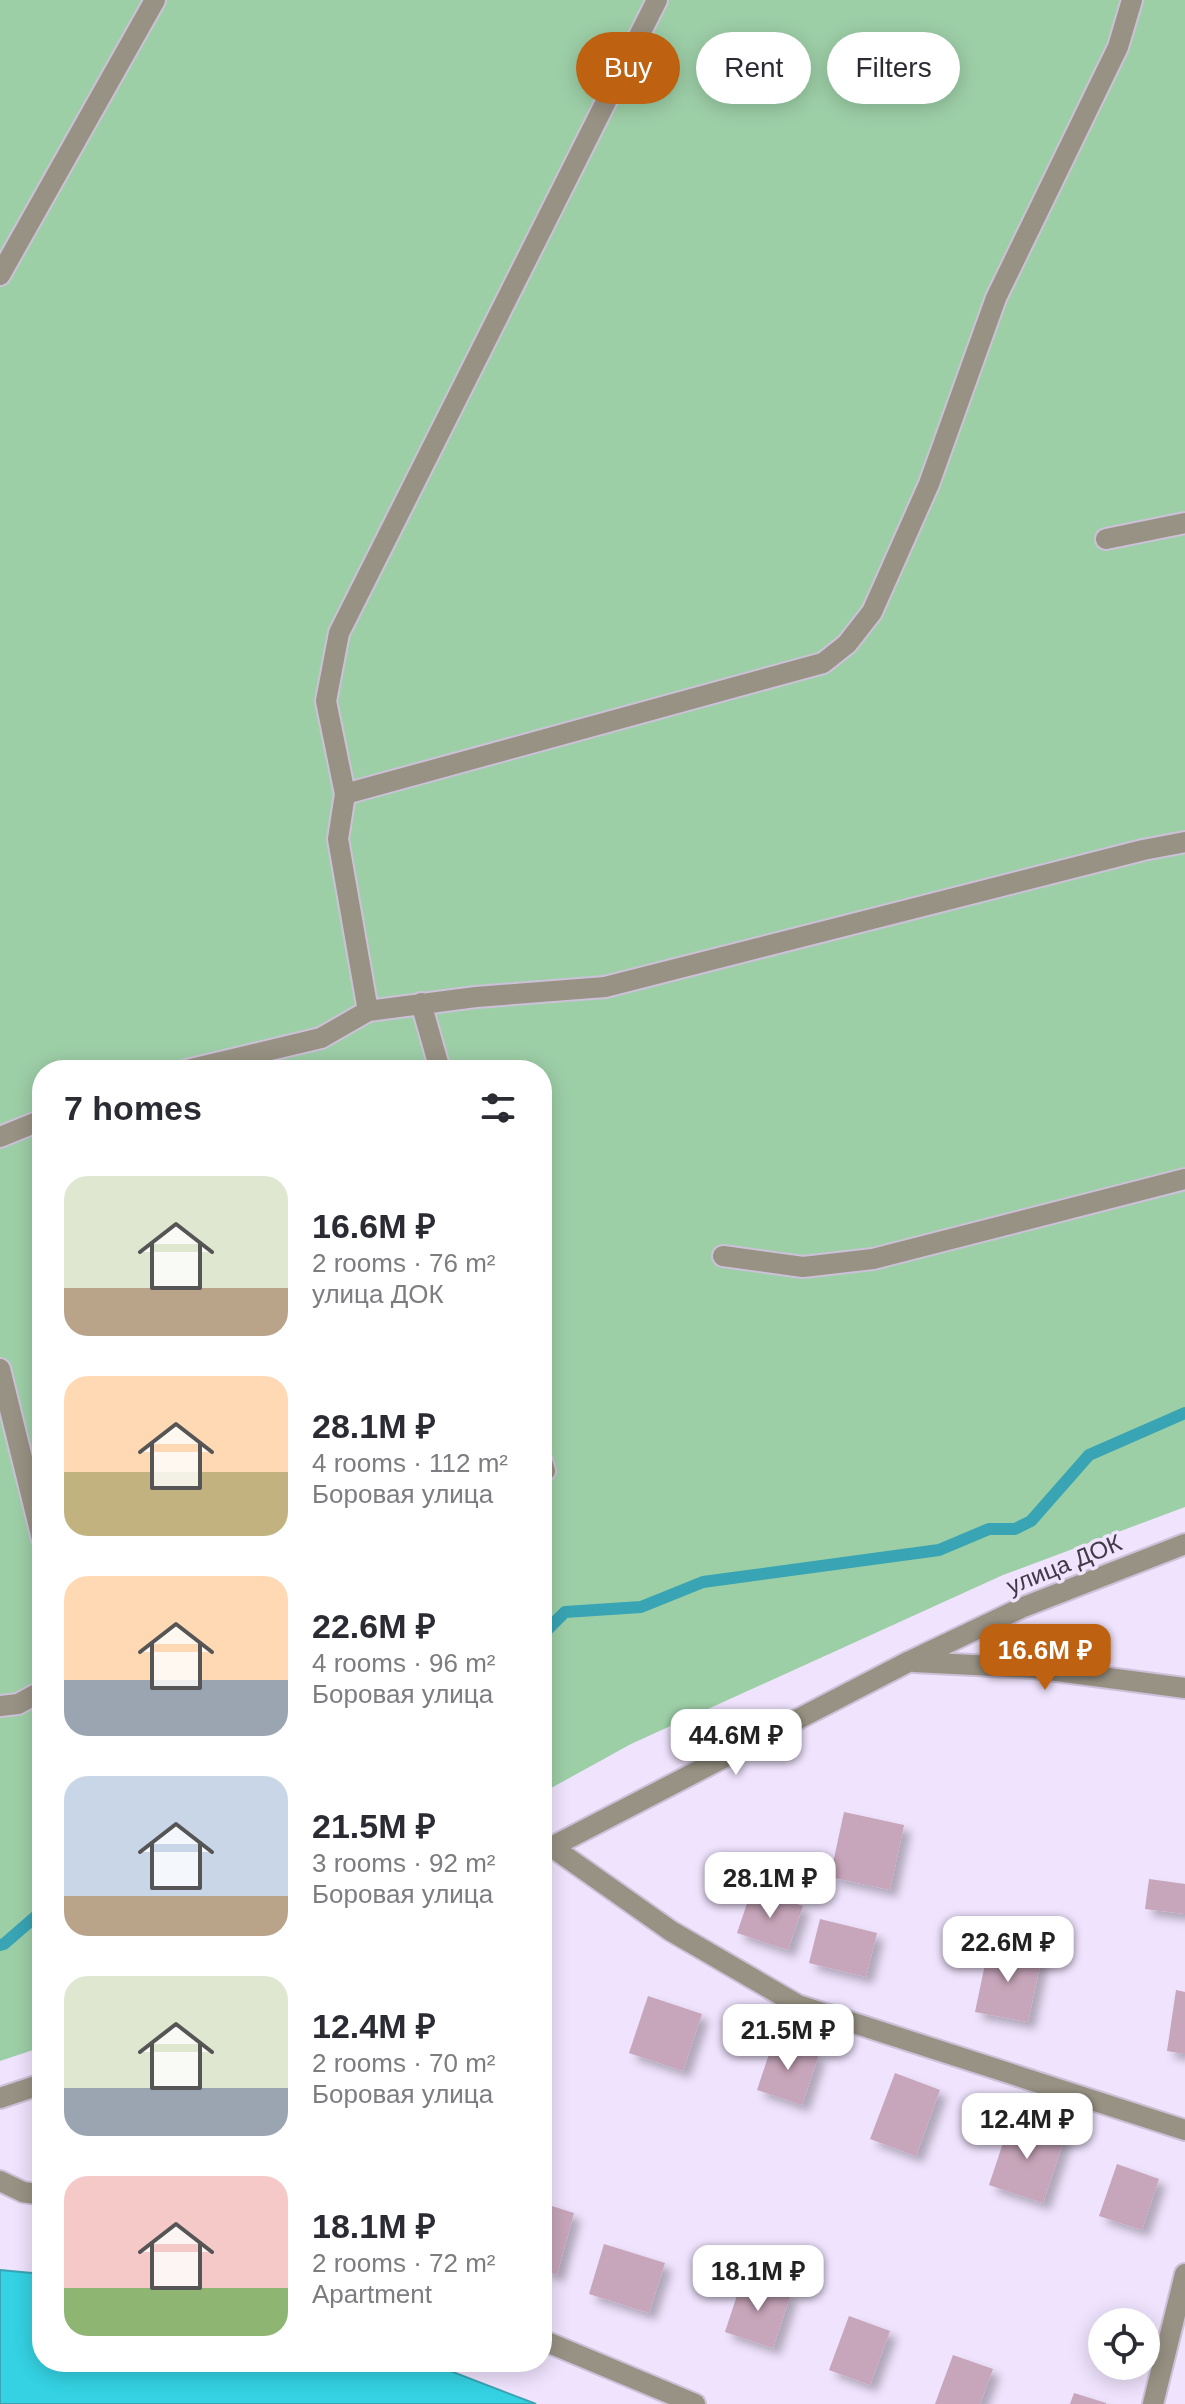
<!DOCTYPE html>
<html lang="en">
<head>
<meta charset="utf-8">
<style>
  body { margin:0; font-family:Helvetica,sans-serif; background:#f2f2f3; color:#2b2b33; height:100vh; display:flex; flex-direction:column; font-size:30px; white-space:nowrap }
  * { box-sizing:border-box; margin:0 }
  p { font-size:26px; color:#7c7c81 }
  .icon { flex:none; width:44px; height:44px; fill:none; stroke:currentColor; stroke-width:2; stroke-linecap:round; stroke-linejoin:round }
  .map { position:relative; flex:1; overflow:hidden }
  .drawer { position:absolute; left:32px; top:1060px; width:520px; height:1312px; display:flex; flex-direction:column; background:#fff; border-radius:32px; box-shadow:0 4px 20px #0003 }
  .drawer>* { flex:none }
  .guide { position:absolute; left:576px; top:32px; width:488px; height:72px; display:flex; gap:16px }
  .fabs { position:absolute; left:1088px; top:2308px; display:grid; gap:16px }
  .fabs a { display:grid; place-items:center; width:72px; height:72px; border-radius:50%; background:#fff; box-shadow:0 4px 20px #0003; font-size:40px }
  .price { position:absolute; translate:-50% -68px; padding:0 18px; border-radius:16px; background:#fff; color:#222; font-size:26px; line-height:52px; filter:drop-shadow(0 2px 4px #0008) }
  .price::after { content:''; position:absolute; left:50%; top:48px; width:24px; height:18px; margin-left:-12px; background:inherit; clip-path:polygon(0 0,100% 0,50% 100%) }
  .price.active { background:#be6211; color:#fff }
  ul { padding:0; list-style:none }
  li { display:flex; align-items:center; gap:24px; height:200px; padding:0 32px }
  li span { display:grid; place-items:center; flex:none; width:224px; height:160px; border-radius:24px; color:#555 }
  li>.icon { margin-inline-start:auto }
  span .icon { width:96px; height:96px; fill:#fffc; stroke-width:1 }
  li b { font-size:34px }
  h2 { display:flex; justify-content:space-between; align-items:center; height:96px; padding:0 32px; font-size:34px }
  .chip { padding:0 28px; border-radius:36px; background:#fff; box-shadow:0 4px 20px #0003; font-size:28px; line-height:72px }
  .chip.active { background:#be6211; color:#fff }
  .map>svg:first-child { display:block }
  .green { fill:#9dcfa7 }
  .water { fill:#34d2e3; stroke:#38a4b4; stroke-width:2 }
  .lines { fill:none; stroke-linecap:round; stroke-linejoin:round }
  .stream { stroke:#38a4b4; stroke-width:12 }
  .building { fill:#c7a5ba; filter:url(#shadow) }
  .minor-casing { stroke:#ccc1d8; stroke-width:24 }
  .minor { stroke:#989284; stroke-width:20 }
  .labels { text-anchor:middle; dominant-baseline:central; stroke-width:7; stroke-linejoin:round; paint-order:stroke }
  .street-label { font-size:24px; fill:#403946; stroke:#efe3fd }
</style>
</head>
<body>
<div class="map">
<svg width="1185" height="2404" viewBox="0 0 1185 2404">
  <defs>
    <filter id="shadow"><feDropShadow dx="7" dy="7" stdDeviation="4" flood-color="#0004"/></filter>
  </defs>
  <rect width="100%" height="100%" fill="#efe3fd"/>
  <!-- green -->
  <path class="green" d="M0,0H1185V1507L1003,1575L631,1744L542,1793V1070H42V2047L0,2061Z"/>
  <!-- water -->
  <path class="water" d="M0,2270L42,2274V2362H427L536,2404H0Z"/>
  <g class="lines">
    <!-- stream -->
    <path class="stream" d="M542,1635L565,1612L641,1607L703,1582L939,1550L989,1529H1015L1031,1521L1089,1455L1185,1413
      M0,1945L4,1944L42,1911"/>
  </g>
  <!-- building -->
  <path class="building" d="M844,1812L904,1825L890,1890L830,1877Z
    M1149,1879L1185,1884V1914L1145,1909Z
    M752,1889L803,1906L788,1950L737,1933Z
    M820,1919L877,1933L866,1977L809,1963Z
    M989,1945L1042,1956L1028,2022L975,2012Z
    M1176,1990L1185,1992V2054L1167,2051Z
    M648,1996L702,2014L683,2071L629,2053Z
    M774,2039L819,2054L802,2105L757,2090Z
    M895,2073L940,2090L916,2156L870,2139Z
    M1011,2119L1065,2137L1043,2203L989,2185Z
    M1117,2164L1159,2179L1142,2230L1099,2216Z
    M542,2203L574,2213L557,2275L542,2270Z
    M604,2244L665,2263L649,2313L589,2294Z
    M743,2277L791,2294L773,2348L725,2332Z
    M849,2316L890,2331L870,2385L829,2370Z
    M953,2355L993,2369L980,2404H935Z
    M1074,2393L1106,2403V2404H1070Z"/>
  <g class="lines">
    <defs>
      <path id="minor" d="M0,275L155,0
        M1106,539L1185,523
        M345,794L823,663L847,644L872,612L929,484L996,298L1118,47L1132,0
        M421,1003L440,1070
        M368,1011L338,839L345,794L326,701L339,633L657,0
        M187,1070L321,1038L368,1011L476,997L605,987L1143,850L1185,842
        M0,1137L42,1120
        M723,1256L803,1267L873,1259L1185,1179
        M0,1369L42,1539
        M542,1461L545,1471
        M914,1662L1034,1668L1185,1688
        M0,1706L18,1704L42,1691
        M552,1847L671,1931L798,2005L1185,2130
        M542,1852L910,1661L1021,1608L1185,1544
        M0,2098L42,2084
        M0,2181L23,2192L42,2195
        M542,2340L695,2404
        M1153,2404L1185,2274"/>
    </defs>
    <!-- minor casing -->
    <use href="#minor" class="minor-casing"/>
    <!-- minor -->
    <use href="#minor" class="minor"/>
  </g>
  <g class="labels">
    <!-- street labels -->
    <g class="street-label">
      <text transform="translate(1064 1564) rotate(-22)">улица ДОК</text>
    </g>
  </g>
</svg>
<div class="fabs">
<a><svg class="icon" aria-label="locate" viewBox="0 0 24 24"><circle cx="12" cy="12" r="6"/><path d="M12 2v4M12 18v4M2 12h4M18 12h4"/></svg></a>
</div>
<b class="price active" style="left:1045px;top:1692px">16.6M ₽</b>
<b class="price" style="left:736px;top:1777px">44.6M ₽</b>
<b class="price" style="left:770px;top:1920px">28.1M ₽</b>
<b class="price" style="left:1008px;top:1984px">22.6M ₽</b>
<b class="price" style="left:788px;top:2072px">21.5M ₽</b>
<b class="price" style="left:1027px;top:2161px">12.4M ₽</b>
<b class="price" style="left:758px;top:2313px">18.1M ₽</b>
<div class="guide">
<a class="chip active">Buy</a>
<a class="chip">Rent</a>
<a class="chip">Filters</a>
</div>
<section class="drawer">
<h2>7 homes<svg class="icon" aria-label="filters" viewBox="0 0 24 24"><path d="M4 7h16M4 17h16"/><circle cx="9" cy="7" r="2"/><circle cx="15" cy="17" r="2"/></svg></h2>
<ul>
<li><span style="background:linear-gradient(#dfe7d0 70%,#b9a48a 0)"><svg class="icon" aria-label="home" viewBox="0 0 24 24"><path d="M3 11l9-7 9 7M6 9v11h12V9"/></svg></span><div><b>16.6M ₽</b><p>2 rooms · 76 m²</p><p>улица ДОК</p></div></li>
<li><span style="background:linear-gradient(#ffd9b3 60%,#c2b280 0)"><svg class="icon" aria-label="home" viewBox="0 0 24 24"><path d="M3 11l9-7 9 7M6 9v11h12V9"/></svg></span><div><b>28.1M ₽</b><p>4 rooms · 112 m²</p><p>Боровая улица</p></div></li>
<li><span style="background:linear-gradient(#ffd9b3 65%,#9aa5b1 0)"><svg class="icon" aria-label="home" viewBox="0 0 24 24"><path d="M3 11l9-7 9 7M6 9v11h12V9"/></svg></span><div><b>22.6M ₽</b><p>4 rooms · 96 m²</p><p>Боровая улица</p></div></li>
<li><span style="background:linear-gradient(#c9d6e8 75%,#b9a48a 0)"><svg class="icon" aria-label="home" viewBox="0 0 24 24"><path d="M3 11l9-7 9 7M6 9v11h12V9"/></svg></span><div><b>21.5M ₽</b><p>3 rooms · 92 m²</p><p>Боровая улица</p></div></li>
<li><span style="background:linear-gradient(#dfe7d0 70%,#9aa5b1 0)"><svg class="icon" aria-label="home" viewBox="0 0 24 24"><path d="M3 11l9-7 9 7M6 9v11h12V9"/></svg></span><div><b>12.4M ₽</b><p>2 rooms · 70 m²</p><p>Боровая улица</p></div></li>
<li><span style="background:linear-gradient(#f6c9c9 70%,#8fb573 0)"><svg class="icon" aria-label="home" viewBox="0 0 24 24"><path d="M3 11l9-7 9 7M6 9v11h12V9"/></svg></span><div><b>18.1M ₽</b><p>2 rooms · 72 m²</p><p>Apartment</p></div></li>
</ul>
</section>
</div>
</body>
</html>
